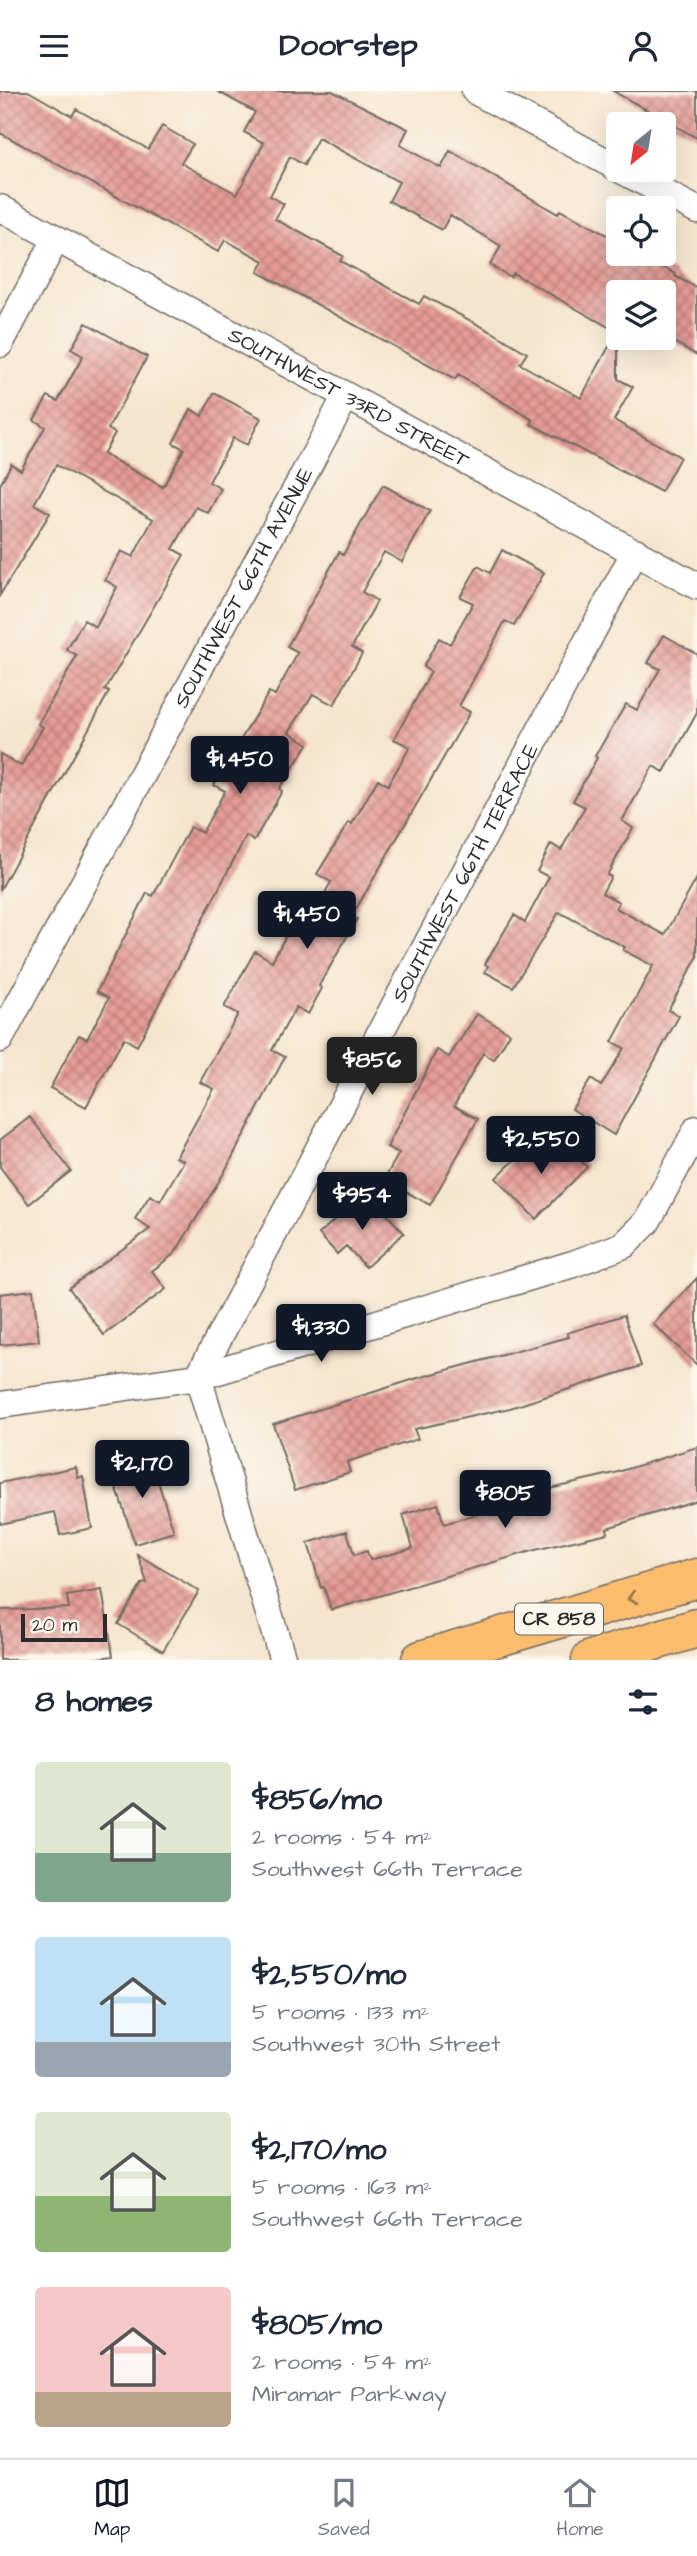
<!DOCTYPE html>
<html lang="en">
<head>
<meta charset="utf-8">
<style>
  body { margin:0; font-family:"Architects Daughter",sans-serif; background:#f6f6f7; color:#1f2937; height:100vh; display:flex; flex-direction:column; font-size:26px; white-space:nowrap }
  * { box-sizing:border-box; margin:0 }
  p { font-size:23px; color:#747a83 }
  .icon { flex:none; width:38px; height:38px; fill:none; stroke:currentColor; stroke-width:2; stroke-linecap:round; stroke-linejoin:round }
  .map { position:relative; height:1569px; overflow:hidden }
  .panel { display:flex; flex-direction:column; background:#fff; flex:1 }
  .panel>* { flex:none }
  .needle { width:46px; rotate:210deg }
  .buttons { position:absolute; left:606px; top:21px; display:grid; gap:14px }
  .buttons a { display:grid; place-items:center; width:70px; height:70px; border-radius:7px; background:#fff; box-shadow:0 7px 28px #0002; font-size:35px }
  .scale { position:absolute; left:21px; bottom:18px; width:86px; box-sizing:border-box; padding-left:7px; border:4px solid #2b2b2b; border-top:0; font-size:19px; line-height:24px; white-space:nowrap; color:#2b2b2b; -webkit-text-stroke:5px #fbf7ec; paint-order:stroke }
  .price { position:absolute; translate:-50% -60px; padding:0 16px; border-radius:7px; background:#111827; color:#fff; font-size:23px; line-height:46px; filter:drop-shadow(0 2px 4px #0008) }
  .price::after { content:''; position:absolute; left:50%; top:42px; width:21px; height:16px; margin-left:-10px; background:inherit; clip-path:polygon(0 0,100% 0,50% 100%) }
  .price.active { background:#222; color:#fff }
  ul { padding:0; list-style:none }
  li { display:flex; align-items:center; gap:21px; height:175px; padding:0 35px }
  li span { display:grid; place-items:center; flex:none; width:196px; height:140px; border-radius:7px; color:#555 }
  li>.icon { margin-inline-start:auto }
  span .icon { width:84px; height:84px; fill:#fffc; stroke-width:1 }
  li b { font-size:30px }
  h2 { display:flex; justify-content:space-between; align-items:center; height:84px; padding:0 35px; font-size:30px }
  header { display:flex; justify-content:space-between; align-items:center; height:91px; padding:0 35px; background:#fff; font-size:32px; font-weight:700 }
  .tab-bar { display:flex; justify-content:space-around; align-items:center; height:98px; border-top:2px solid #e0e1e3; background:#fff; font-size:19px; color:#747a83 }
  .tab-bar a { display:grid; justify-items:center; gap:4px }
  .tab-bar .active { color:#111827 }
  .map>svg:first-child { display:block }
  .building { fill:url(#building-cross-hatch); fill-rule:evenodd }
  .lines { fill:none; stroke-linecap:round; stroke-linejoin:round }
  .minor-casing { stroke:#726c64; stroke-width:29 }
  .primary-casing { stroke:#726c64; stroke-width:41 }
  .minor { stroke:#fff; stroke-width:26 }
  .primary { stroke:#fcbd6e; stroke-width:38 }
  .oneway { stroke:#94744c }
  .labels { text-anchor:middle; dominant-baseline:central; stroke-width:5; stroke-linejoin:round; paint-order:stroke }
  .shield { fill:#fbf7ec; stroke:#696865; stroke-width:2 }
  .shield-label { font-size:19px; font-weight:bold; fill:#2b2b2b }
  .street-label { font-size:21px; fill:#2b2b2b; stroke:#fbf7ec }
</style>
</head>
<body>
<header><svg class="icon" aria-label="menu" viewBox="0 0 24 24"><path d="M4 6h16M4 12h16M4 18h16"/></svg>Doorstep<svg class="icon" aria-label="person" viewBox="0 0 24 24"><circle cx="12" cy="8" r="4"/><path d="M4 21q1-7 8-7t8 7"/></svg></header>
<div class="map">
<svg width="697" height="1569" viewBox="0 0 697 1569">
  <defs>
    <pattern id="building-cross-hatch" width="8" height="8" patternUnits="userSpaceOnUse" patternTransform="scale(1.75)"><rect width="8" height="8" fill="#e69b97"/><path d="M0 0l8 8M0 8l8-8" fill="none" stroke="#bb7f7b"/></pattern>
  </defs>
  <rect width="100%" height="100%" fill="#fbf7ec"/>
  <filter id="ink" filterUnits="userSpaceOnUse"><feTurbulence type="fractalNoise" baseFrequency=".0143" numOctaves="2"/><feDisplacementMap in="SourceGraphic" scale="14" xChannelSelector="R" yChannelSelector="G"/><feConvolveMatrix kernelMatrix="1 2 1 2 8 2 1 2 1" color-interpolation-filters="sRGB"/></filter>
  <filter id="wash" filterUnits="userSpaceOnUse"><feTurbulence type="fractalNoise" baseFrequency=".00686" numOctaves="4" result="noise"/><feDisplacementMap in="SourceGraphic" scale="28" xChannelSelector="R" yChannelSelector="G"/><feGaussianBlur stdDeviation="1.57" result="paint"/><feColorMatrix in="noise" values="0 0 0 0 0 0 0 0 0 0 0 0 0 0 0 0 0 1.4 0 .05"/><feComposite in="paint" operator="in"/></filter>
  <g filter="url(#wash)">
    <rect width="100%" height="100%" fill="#f6e5ce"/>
    <g id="blocks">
      <!-- building -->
      <path class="building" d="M0,0H28L72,25L76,18L148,58L162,35L193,53L181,72L237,103L264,52L244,41L255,21L217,0H332L408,38L400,54L441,77L450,60L558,123L560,119L618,150V163H639L676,183L675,185L697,197V264L663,245V201H618V288L633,296L614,329L680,366L661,401L531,333L533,329L458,284L455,289L258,181L264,170L225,149L218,161L0,42ZM318,47L399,91L389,110L442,139L450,124L501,155L490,174L510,186L513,182L617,241L581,307L520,273L527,262L494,242L424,205L419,213L340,170L343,165L275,128L284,113L270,105L290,66L304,74Z
        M613,0H697V47Z
        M86,232L147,266L108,338L115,342L103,363L163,396L184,358L173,352L191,318L202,325L214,302L261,327L247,354L233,347L209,391L221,398L208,422L196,416L173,458L184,464L105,599L109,601L0,799V663L21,675L43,636L38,633L77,565L67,559L84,529L96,536L117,496L105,489L121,460L133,466L153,428L56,374L34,413L50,422L0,504V394L11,373L21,379L45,336L34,329L48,305L58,310L83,265L71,258Z
        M383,394L430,420L402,471L384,461L362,501L377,510L352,556L362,562L334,614L313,603L289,641L308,653L279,698L282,700L254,750L246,745L137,955L124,947L86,1016L50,997L79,944L87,948L109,907L97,900L147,802L153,805L190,736L202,742L225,700L214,694L269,601L275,604L298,562L287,556L339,461L343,464Z
        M502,459L544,482L514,535L505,530L459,615L470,621L352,825L357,828L319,895L322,897L308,923L296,916L272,959L285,966L224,1082L175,1162L152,1180L166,1198L104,1244L69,1197L150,1138L135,1128L150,1104L160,1110L184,1070L176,1066L214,998L200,991L238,923L224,916L255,860L272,870L298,823L310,830L331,791L317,783L349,731L352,733L378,688L388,694L410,656L394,648L431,581L423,576L439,547L450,553L473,512L460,506L478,475L490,482Z
        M664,544L697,563V622L664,681L653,675L622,730L633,737L607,784L611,786L602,802L619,811L616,817L665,844L697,787V867L668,919L679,925L614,1044L572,1018L591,988L601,995L624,957L612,951L653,875L623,859L625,856L559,821L513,896L485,881L488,875L485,873L514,824L525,831L549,786L537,780L551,753L561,759L585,716L573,710L597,667L595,665L626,613L637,619L660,578L648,572Z
        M477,923L510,942L494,969L483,962L454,1015L478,1028L430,1114L384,1089L399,1062L387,1056L437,959L449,966Z
        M30,1026L71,1080L29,1113L0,1076V1049Z
        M559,1048L587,1076L536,1128L496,1087L531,1053L543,1065Z
        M357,1108L367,1119L373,1109L404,1142L366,1176L346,1155L337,1163L319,1143Z
        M697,1187V1274L653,1233Z
        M33,1199L39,1250L0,1254V1203Z
        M624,1224L641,1275L510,1317L414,1338L418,1348L347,1371L350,1381L295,1399L273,1333L418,1287L569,1246L567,1242Z
        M697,1356V1409L607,1437L608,1442L535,1459L331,1519L324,1496L321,1497L308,1452L347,1440L354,1464L367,1460L370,1469L413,1457L403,1424L438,1413L444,1433L537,1405L536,1400L615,1382Z
        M150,1365L174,1441L135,1453L110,1377Z
        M76,1376L78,1387L83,1385L92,1437L60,1444L55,1421L0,1433V1392Z
        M138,1464L199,1500L163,1560L118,1533L142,1493L147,1492Z
        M102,1499L113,1565L85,1569H0V1519L69,1517L67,1505Z"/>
    </g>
  </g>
  <g filter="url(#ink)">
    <use href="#blocks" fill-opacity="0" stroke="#726c64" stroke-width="2"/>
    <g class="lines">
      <defs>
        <g id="minor">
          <path d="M475,0L618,77"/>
          <path d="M621,79L697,119"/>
          <path id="s1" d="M0,117L697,495"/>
          <path d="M0,253L56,148"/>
          <path id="s2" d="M0,948L346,305"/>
          <path d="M0,1314L198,1286L573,1173L624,1154L647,1131L697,1038"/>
          <path id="s3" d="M283,1569L198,1286L635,460"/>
        </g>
        <path id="primary" d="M421,1569L697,1487
          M591,1569L697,1537"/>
      </defs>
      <!-- minor casing -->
      <use href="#minor" class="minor-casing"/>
      <!-- primary casing -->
      <use href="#primary" class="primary-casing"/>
      <!-- minor -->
      <use href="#minor" class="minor"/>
      <!-- primary -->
      <use href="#primary" class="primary"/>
    </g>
    <!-- one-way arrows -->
    <defs><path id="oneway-chevron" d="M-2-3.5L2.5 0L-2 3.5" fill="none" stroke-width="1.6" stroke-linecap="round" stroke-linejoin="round" transform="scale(1.75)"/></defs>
    <use class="oneway" href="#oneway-chevron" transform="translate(632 1507) rotate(164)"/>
  </g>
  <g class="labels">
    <!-- shield labels -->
    <rect class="shield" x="515" y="1512.5" width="88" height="31" rx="5"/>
    <g class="shield-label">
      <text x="559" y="1528">CR 858</text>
    </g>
    <!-- street labels -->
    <g class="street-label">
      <text stroke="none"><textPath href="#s1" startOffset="397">SOUTHWEST 33RD STREET</textPath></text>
      <text stroke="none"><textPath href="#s2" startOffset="513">SOUTHWEST 66TH AVENUE</textPath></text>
      <text stroke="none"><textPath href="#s3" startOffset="866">SOUTHWEST 66TH TERRACE</textPath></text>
    </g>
  </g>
</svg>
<div class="buttons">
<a><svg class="needle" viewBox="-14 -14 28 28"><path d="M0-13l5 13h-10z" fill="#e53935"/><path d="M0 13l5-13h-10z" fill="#747a83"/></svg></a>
<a><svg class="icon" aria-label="locate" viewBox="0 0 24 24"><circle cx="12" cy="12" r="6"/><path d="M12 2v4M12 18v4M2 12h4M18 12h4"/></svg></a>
<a><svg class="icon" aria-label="layers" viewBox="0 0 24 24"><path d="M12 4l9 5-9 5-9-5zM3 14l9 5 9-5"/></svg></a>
</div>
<div class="scale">20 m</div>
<b class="price" style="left:240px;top:705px">$1,450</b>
<b class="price" style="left:307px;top:860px">$1,450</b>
<b class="price active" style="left:372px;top:1006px">$856</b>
<b class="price" style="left:541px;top:1085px">$2,550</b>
<b class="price" style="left:362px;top:1141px">$954</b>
<b class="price" style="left:321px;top:1273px">$1,330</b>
<b class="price" style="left:142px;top:1409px">$2,170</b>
<b class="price" style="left:505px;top:1439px">$805</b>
</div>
<section class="panel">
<h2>8 homes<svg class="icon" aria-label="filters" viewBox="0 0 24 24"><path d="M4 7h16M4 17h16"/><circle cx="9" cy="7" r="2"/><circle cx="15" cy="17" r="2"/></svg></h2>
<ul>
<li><span style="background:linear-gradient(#dfe7d0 65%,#7fa58c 0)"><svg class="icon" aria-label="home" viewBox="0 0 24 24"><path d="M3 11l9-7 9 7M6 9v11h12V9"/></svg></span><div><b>$856/mo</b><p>2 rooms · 54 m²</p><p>Southwest 66th Terrace</p></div></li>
<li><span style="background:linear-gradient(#bfe0f5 75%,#9aa5b1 0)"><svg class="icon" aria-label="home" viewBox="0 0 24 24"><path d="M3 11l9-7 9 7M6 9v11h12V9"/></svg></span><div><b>$2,550/mo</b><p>5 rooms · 133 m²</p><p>Southwest 30th Street</p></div></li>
<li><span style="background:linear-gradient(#dfe7d0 60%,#8fb573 0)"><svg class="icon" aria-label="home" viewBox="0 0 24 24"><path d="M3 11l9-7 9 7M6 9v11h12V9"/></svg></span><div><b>$2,170/mo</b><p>5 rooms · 163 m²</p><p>Southwest 66th Terrace</p></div></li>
<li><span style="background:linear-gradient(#f6c9c9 75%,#b9a48a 0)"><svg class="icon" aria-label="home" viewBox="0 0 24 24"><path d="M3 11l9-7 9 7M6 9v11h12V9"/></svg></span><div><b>$805/mo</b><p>2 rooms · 54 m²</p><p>Miramar Parkway</p></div></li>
</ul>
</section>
<nav class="tab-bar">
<a class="active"><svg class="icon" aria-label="map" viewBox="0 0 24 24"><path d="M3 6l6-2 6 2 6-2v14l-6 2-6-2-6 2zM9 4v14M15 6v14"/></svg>Map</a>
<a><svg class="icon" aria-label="saved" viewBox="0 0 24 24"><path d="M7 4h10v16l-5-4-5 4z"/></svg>Saved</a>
<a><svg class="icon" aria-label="home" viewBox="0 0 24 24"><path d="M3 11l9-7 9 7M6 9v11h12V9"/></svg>Home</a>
</nav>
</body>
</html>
